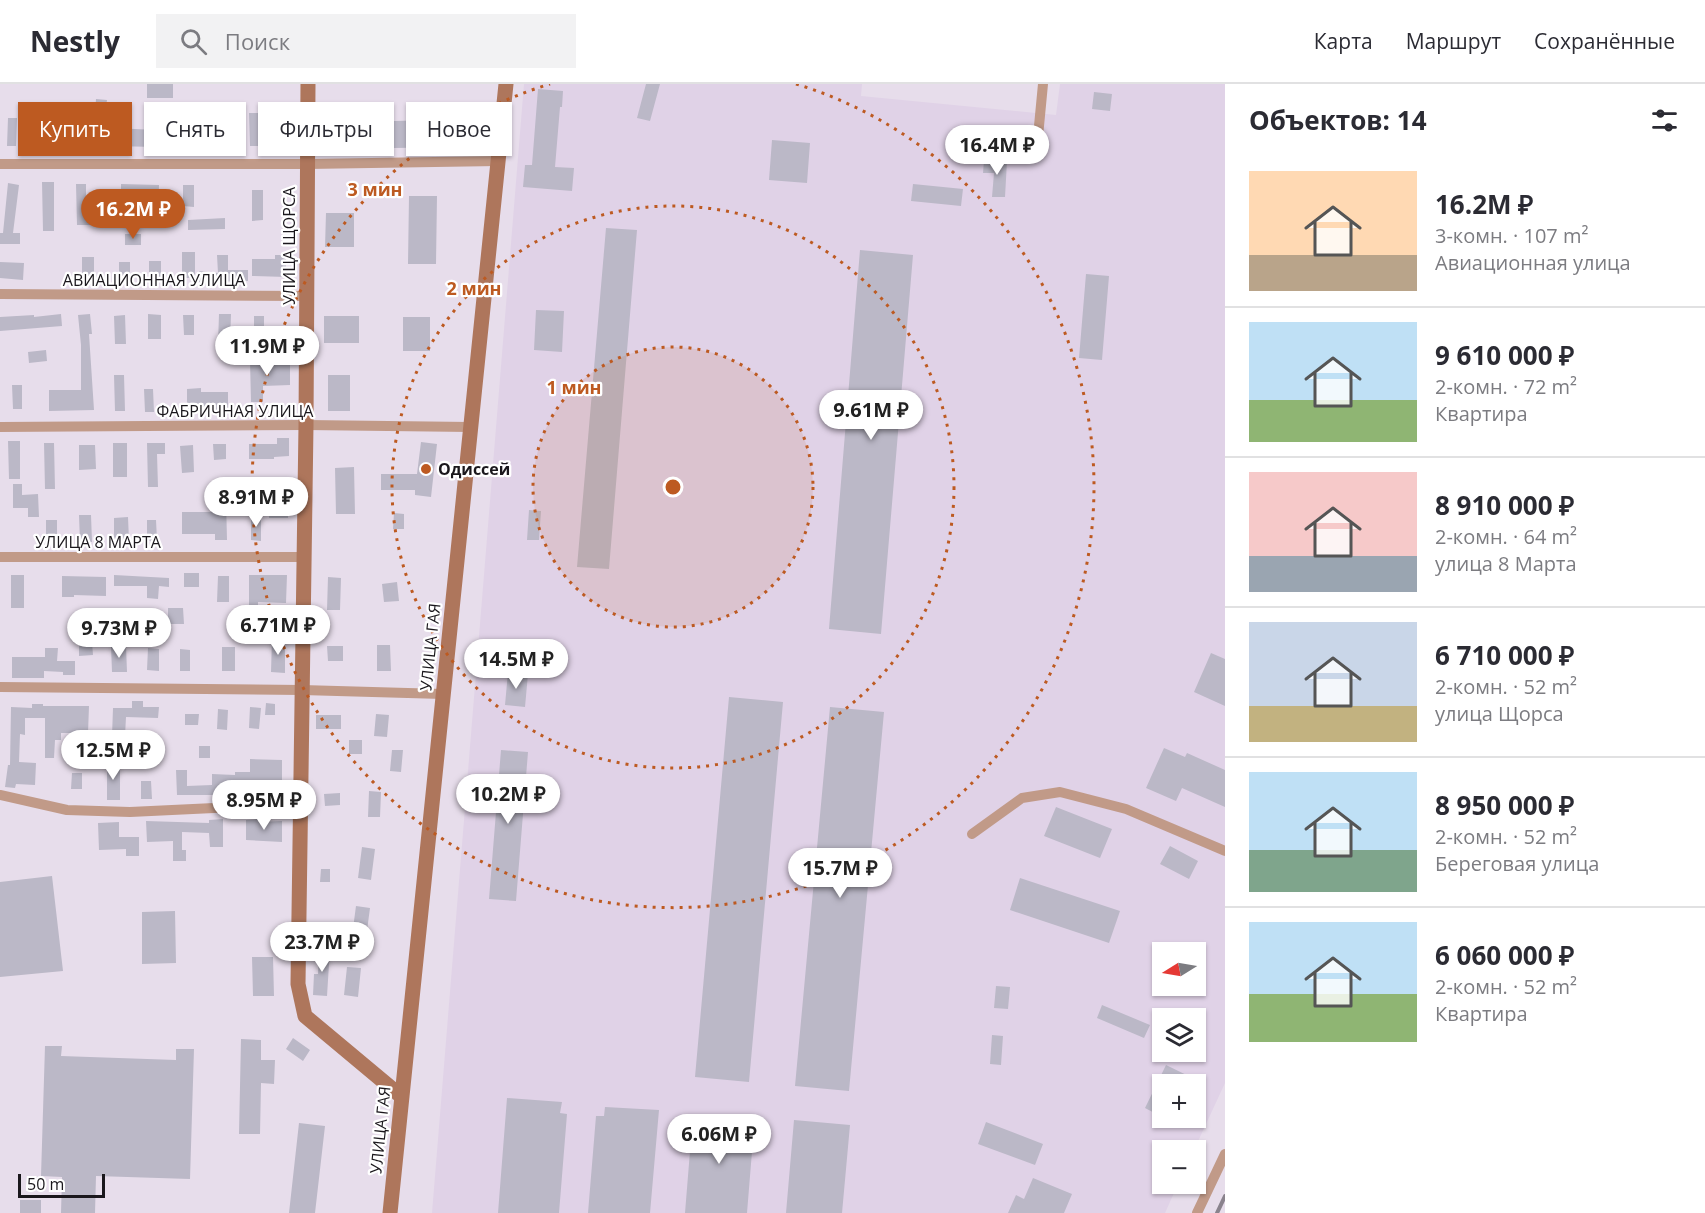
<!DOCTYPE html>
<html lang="ru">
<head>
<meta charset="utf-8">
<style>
  body { margin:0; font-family:"Open Sans",sans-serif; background:#f2f2f3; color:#2b2b33; height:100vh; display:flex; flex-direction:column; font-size:22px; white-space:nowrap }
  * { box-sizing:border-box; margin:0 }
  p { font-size:20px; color:#7c7c81 }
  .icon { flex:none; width:33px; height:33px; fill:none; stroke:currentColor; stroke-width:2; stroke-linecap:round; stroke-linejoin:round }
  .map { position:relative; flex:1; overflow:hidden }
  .drawer { display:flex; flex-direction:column; background:#fff; width:480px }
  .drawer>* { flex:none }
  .banner { position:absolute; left:18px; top:18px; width:570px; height:54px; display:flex; gap:12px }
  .needle { width:39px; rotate:259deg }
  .tools { position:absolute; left:1152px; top:858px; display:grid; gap:12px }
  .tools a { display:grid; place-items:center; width:54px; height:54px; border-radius:0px; background:#fff; box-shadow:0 2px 4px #0004; font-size:30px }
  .scale { position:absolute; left:18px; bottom:15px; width:87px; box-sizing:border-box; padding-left:6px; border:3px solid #1a171c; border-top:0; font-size:16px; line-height:21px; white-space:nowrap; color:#1a171c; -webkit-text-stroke:4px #fff; paint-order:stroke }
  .price { position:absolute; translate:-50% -51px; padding:0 14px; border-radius:21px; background:#fff; color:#222; font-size:20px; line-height:39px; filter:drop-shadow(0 2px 3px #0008) }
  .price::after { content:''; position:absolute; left:50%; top:36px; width:18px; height:14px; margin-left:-9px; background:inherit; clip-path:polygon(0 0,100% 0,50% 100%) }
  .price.selected { background:#bd5a21; color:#fff }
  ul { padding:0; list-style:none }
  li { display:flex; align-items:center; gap:18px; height:150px; padding:0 24px }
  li+li { border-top:2px solid #e1e1e2 }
  li span { display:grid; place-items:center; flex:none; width:168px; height:120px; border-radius:0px; color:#555 }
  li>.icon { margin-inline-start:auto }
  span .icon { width:72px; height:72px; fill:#fffc; stroke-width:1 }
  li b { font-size:26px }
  h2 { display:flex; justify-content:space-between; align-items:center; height:72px; padding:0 24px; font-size:26px }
  .tag { padding:0 21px; border-radius:0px; background:#fff; box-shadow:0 2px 4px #0004; font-size:21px; line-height:54px }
  .tag.selected { background:#bd5a21; color:#fff }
  header { display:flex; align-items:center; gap:36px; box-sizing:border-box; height:84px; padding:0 30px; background:#fff; border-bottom:2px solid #e1e1e2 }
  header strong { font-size:28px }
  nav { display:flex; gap:33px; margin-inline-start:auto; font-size:21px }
  .search { width:420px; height:54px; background:#f2f2f3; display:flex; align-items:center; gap:15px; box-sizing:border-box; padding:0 21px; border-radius:0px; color:#7c7c81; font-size:22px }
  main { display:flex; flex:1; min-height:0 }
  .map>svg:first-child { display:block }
  .built { fill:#e0d2e7; fill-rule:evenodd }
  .building { fill:#bbb8c7 }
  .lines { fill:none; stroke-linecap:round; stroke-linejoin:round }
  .street { stroke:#c19a88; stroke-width:10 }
  .secondary { stroke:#ae765c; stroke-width:15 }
  .rail { stroke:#8a838d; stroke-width:4 }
  .ring { fill:none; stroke:#bd5a21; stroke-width:3; stroke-dasharray:3 6 }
  .poi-dot { fill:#bd5a21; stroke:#fff; stroke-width:2 }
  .labels { text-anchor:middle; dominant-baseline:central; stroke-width:4.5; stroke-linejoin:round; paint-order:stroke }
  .street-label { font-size:16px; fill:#1a171c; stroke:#fff }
  .poi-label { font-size:16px; font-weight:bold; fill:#1a171c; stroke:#fff; text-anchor:start }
  .centre { fill:#bd5a21; stroke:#fff; stroke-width:3 }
  .ring-label { font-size:18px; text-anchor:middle; font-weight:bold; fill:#bd5a21; stroke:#fff; stroke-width:4.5; stroke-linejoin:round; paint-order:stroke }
</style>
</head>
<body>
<header>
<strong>Nestly</strong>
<div class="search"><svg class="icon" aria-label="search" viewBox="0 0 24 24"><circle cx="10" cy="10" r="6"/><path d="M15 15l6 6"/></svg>Поиск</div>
<nav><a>Карта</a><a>Маршрут</a><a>Сохранённые</a></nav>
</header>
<main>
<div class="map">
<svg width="1225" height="1129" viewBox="0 0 1225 1129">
  <rect width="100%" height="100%" fill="#e7ddeb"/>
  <!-- built -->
  <path class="built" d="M524,0H862L861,12L1056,31L1060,0H1225V999L1194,1066H1162V1100H1178L1165,1129H432ZM1162,868H1196V902H1162ZM1162,934H1196V968H1162ZM1162,1000H1196V1034H1162Z"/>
  <!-- building -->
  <path class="building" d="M147,0H173V14H147Z
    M646,0H660L650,37L637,34Z
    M538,5L563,7L562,23H560L555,83L574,84L572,107L523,103L525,81H532Z
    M1094,8L1112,10L1110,27L1092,25Z
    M96,15L107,16L105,30L95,29Z
    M225,25L227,62L214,63L213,26Z
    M249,29H260L261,62H250Z
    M434,31H458L459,63L394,64V37L434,36Z
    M328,33H362L363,63H328Z
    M8,34H17L16,62H7Z
    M180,35H192L193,62L180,63Z
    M44,44H59V64H44Z
    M112,44L157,46V63L112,62Z
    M78,49L88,50V64L78,63Z
    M772,56L810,59L807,99L769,96Z
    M984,76L1007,77L1005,113H992L994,89H983Z
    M42,98H54V147H43Z
    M8,99L19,101L13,149H20V160H0V149H3Z
    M76,100H86V127H90V141H77Z
    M121,100L159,101L158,133H146V120H121Z
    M913,100L963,105L961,122L911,117Z
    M183,101H194V123L183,122Z
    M252,106H263V136L252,137Z
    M409,112H437L436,180H408Z
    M326,129H354V163H325Z
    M225,134V145L188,146V136Z
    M606,144L637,146L609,485L577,483Z
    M125,150H141V161H125Z
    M860,166L913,171L881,550L829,545Z
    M182,168H195V194H182Z
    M217,171H228V186H248V197L198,198L199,187L218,189Z
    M275,171H286V193L252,192V175H275Z
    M82,173H94V196H82Z
    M149,177H161V195H149Z
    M0,178L24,179L23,196L0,194Z
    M119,178H130V194H119Z
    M1086,190L1109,192L1102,276L1079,274Z
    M536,226L564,227L562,268L534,266Z
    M61,230L62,242L0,247V233L34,231V233Z
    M90,230L92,250H89L94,326L49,327V306H81V261L78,231Z
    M148,230L161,231V255H148Z
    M219,230H231L230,261L218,260Z
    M125,231L126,260H115L114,232Z
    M183,231H194V251H184Z
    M254,232H264V257H254Z
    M324,232H359V259H324Z
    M403,233H430V267H403Z
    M46,266L47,277L29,279L28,268Z
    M250,276H268V279H290V301L263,302V318H251Z
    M114,291H124L125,327H115Z
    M328,291H350V327H328Z
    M12,301H22V325H13Z
    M201,304V308H228V326H187V305Z
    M144,305H153L154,328H145Z
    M277,354H289V372L274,373V375H249V360H277Z
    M8,357H20V395H9Z
    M421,358L437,360L431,413L415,411V406H381V390H417Z
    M44,359H54L55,405H45Z
    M113,359H127V393H113Z
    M147,359H165V370H157L158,403H148Z
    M213,360H226V375L214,376Z
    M79,361H95L96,385L79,386Z
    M193,361L194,388L182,389L180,362Z
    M354,383L355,430H336L335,384Z
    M13,400H22V411L38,410L39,433H28V424H13Z
    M276,406H288V434H269V421H277Z
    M215,415H226L227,456H215V450H182V428H215Z
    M529,426L541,427L539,456H527Z
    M394,429L404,430V445H393Z
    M79,431H91L92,458H80Z
    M251,432H261V457L251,456Z
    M128,433L129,457H114V434Z
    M46,436H57V458H46Z
    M147,436H156L157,456L147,457Z
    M184,489H199V503H184Z
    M11,491H24V524H11Z
    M114,491L169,494V503L159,502L158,515L147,514V502H114Z
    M249,491H287L286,519L258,518V538H247V525H249Z
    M62,492L106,493V512L74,511V513H62Z
    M218,492H229V518H217Z
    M328,493L341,494L340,526H327Z
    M397,498L399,517L384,518L382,500Z
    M168,524H183L184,540H168Z
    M272,554L285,555V589L271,588Z
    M79,558H92L93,571L79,572Z
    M377,561H390L391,587H377Z
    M111,562H126L127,588H112Z
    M327,562H343V577H328Z
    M222,563H235V587H222Z
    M45,564H58L57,577H75V591H63V588L44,587V594H12V573H45Z
    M148,564L159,565V587L147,586Z
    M180,565L190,566V587H180Z
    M1211,569L1225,575V622L1194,608Z
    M508,588L528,590L525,623L505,621Z
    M729,613L783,618L749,998L695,993Z
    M132,617H143V623H159L158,634L126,633L125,652H112L113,624H132Z
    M266,619L275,620V631H265Z
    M32,620H43V622H89L88,649H61V656H55L54,674H45V634H25V651L20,650L19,678L36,679L35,701L16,700L15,704L5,703L8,681H10L11,623L32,624Z
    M250,623L261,624L259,645L249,644Z
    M830,623L884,628L849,1007L795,1002Z
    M218,625L228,626L227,646L217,645Z
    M185,630H199L198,641H185Z
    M376,630L389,631L387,653L374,652Z
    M316,631H341V645H316Z
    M349,656H362V670H349Z
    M199,662H210V674H199Z
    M1164,664L1185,673L1187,669L1225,686V723L1182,704L1176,717L1146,704Z
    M392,666H403L401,688L390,687Z
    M501,666L528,668L516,817L489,815Z
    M250,675L282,676V710L244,709V711H177L176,686H187V702L212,701V690L235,691V688H250Z
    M107,678L120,679V716H107Z
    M72,689H82V705H71Z
    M141,697H151L152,715H141Z
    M369,707L381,708L380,733H368Z
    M340,709V721L325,722L324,710Z
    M1056,723L1112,745L1100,774L1044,752Z
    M223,735V763H210L209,749L182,748V766H186V777H173V757L147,758L146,737L209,739V736Z
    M258,735V738L282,737V758L246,756V736Z
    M119,738V753H139V772H126V765L99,766L98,739Z
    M1170,762L1198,777L1189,795L1160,780Z
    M362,763L375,765L371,796L358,794Z
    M321,785H330V798H320Z
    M52,792L63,887L0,893V798Z
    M1020,794L1120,827L1109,859L1010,826Z
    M356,822L370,824L366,854L352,852Z
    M175,827L176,879L142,880V828Z
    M319,863L330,864L327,912L313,911L314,890H318Z
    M252,873H273L274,912H253Z
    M347,883L361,884L358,913L344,911Z
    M996,902L1010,903L1008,925L994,924Z
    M1102,921L1150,941L1144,954L1097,934Z
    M992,951L1003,952L1001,981L990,980Z
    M293,954L310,966L303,977L286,965Z
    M241,955L261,956V976H275L274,1000L261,999L260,1050H239Z
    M45,962H62L61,972L176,976V965H194L190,1095L96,1092L95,1129H61L62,1093L41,1092Z
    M1166,981L1205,1000H1162V1033L1145,1024Z
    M507,1014L562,1018L560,1029L567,1030L559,1129H498Z
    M605,1023L659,1026L650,1129H588L596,1032H604Z
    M693,1030L748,1034V1043H754L747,1129H685Z
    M794,1036L850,1041L842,1129H786Z
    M986,1038L1043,1060L1035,1081L978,1060Z
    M299,1039L325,1042L315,1129H289Z
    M1033,1094L1072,1110L1064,1129H1008L1016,1111L1024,1115Z
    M20,1116H41V1129H20Z"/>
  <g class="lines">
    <!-- street -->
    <path class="street" d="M1037,63L1043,0
      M0,80H308L498,77
      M0,210L307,212
      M0,343L306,341L470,343
      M0,473H304
      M0,603L302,606L443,610
      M0,711L67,726L130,728L300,720
      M972,750L1022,714L1060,708L1126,725L1225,767
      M1197,1129L1225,1070"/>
    <!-- secondary -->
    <path class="secondary" d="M308,0L306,341L298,900L305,932L402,1013
      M390,1129L506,0"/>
    <!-- rail -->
    <path class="rail" d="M1217,1129L1225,1112"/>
  </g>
  <!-- distance rings -->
  <circle cx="673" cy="403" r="140" fill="#bd5a21" fill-opacity=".12"/>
  <g class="ring">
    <circle cx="673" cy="403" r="140"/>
    <circle cx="673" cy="403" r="281"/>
    <path d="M796 0A421 421 0 1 1 550 0"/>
  </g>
  <!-- markers -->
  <circle class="poi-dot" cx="426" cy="385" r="6"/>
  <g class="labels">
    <!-- street labels -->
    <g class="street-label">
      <text transform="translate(289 162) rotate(-90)">УЛИЦА ЩОРСА</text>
      <text x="154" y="196">АВИАЦИОННАЯ УЛИЦА</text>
      <text x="235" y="327">ФАБРИЧНАЯ УЛИЦА</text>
      <text x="98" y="458">УЛИЦА 8 МАРТА</text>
      <text transform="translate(430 563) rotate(-84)">УЛИЦА ГАЯ</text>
      <text transform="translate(380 1046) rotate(-84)">УЛИЦА ГАЯ</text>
    </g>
    <!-- poi labels -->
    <g class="poi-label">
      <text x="438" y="385">Одиссей</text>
    </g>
  </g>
  <circle cx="673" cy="403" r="9" class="centre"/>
  <g class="ring-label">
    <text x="375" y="112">3 мин</text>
    <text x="474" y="211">2 мин</text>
    <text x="574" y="310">1 мин</text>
  </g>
</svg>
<div class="tools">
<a><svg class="needle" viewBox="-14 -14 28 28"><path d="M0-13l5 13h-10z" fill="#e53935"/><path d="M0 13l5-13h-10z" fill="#7c7c81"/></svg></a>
<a><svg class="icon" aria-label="layers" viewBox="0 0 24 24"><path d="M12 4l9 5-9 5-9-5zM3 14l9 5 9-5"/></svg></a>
<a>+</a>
<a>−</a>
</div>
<div class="scale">50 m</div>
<b class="price" style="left:997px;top:92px">16.4M ₽</b>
<b class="price selected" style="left:133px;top:156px">16.2M ₽</b>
<b class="price" style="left:267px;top:293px">11.9M ₽</b>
<b class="price" style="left:871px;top:357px">9.61M ₽</b>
<b class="price" style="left:256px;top:444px">8.91M ₽</b>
<b class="price" style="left:278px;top:572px">6.71M ₽</b>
<b class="price" style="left:119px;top:575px">9.73M ₽</b>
<b class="price" style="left:516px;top:606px">14.5M ₽</b>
<b class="price" style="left:113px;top:697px">12.5M ₽</b>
<b class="price" style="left:508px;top:741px">10.2M ₽</b>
<b class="price" style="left:264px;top:747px">8.95M ₽</b>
<b class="price" style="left:840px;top:815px">15.7M ₽</b>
<b class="price" style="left:322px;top:889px">23.7M ₽</b>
<b class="price" style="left:719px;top:1081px">6.06M ₽</b>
<div class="banner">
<a class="tag selected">Купить</a>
<a class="tag">Снять</a>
<a class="tag">Фильтры</a>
<a class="tag">Новое</a>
</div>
</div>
<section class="drawer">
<h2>Объектов: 14<svg class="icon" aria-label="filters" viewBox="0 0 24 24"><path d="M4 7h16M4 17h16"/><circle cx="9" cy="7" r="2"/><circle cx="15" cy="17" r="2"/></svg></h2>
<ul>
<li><span style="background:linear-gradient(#ffd9b3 70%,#b9a48a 0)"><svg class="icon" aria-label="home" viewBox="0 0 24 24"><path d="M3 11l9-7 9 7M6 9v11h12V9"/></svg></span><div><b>16.2M ₽</b><p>3-комн. · 107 m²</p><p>Авиационная улица</p></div></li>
<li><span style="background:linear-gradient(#bfe0f5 65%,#8fb573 0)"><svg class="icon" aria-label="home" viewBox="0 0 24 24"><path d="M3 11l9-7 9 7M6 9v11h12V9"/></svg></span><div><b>9 610 000 ₽</b><p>2-комн. · 72 m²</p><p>Квартира</p></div></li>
<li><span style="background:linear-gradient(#f6c9c9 70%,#9aa5b1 0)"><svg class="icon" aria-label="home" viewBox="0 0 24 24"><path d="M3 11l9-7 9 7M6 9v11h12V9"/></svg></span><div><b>8 910 000 ₽</b><p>2-комн. · 64 m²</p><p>улица 8 Марта</p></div></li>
<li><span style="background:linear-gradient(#c9d6e8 70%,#c2b280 0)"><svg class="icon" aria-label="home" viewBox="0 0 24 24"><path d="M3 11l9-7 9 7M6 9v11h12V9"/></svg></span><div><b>6 710 000 ₽</b><p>2-комн. · 52 m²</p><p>улица Щорса</p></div></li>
<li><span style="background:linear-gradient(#bfe0f5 65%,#7fa58c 0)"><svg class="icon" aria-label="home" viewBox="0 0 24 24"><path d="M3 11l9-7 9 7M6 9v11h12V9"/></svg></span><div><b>8 950 000 ₽</b><p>2-комн. · 52 m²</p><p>Береговая улица</p></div></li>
<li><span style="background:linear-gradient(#bfe0f5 60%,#8fb573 0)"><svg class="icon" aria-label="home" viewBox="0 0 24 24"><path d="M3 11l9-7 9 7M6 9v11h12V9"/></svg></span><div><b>6 060 000 ₽</b><p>2-комн. · 52 m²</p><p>Квартира</p></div></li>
</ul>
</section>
</main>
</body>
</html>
